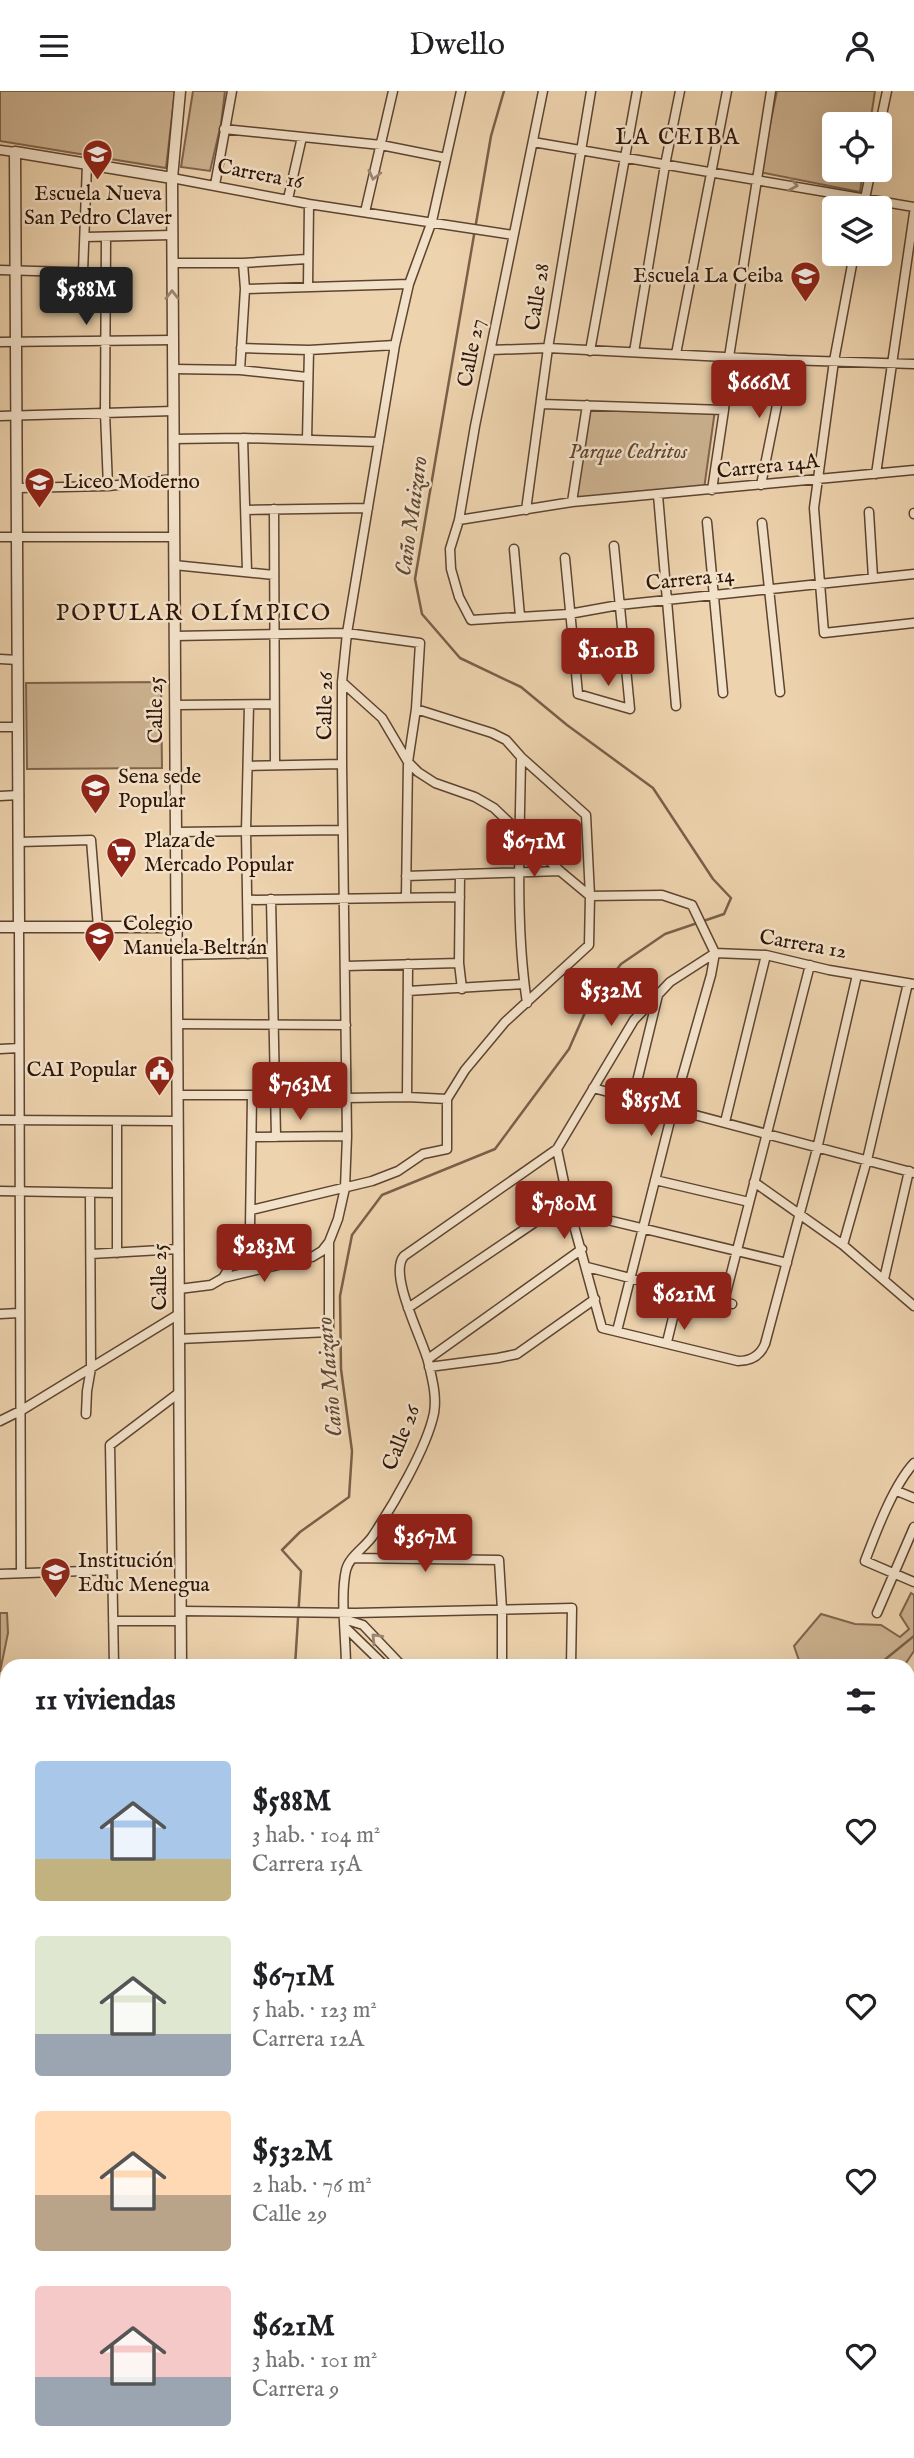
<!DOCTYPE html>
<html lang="es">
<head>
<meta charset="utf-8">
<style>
  body { margin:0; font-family:"IM FELL English",serif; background:#f6f6f6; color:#202124; height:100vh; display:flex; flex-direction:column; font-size:26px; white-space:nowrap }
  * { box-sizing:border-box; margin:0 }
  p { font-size:23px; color:#757577 }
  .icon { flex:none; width:38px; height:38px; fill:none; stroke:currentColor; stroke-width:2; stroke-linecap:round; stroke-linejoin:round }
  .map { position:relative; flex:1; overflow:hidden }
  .side { position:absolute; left:0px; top:1568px; width:915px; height:800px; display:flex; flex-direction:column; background:#fff; border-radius:21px 21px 0 0; box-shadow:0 7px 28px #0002 }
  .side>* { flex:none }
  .controls { position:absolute; left:822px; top:21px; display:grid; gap:14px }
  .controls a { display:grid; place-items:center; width:70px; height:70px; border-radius:7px; background:#fff; box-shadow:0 7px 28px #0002; font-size:35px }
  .price { position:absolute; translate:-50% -60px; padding:0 16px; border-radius:7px; background:#8f2418; color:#fff; font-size:23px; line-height:46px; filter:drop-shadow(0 2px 4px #0008) }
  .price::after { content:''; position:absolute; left:50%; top:42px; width:21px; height:16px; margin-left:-10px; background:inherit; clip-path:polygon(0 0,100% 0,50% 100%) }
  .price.active { background:#222; color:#fff }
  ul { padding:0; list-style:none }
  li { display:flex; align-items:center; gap:21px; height:175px; padding:0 35px }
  li span { display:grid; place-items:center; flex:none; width:196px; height:140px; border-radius:7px; color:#555 }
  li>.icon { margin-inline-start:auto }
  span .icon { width:84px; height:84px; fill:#fffc; stroke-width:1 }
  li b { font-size:30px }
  h2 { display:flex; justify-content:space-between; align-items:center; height:84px; padding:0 35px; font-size:30px }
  header { display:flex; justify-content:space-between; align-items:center; height:91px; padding:0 35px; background:#fff; font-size:32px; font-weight:600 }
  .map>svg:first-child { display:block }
  .green { fill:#cdb391; stroke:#7e644c; stroke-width:2 }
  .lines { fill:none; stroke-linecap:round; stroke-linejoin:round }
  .stream { stroke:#7a6049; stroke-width:2.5 }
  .minor-casing { stroke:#5e4430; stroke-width:11 }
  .tertiary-casing { stroke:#5e4430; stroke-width:13 }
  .secondary-casing { stroke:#2e1406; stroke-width:14 }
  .trunk-casing { stroke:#2e1406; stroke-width:18 }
  .minor { stroke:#f3e2ca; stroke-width:8 }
  .tertiary { stroke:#f3e2ca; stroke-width:10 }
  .secondary { stroke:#f3e2ca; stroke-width:10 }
  .trunk { stroke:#edd3ae; stroke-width:14 }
  .oneway { stroke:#9a8572 }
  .labels { text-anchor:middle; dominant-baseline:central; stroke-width:5; stroke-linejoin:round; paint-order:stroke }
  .street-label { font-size:21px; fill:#2e1406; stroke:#f3e2ca }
  .poi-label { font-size:21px; fill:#2e1406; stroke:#f3e2ca; text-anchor:start }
  .park-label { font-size:21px; font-style:italic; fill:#5e4430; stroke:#f3e2ca }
  .neighbourhood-label { font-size:23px; letter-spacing:2px; fill:#2e1406; stroke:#f3e2ca }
  .water-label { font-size:23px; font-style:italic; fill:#604632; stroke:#f3e2ca }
</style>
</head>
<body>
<header><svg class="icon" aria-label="menu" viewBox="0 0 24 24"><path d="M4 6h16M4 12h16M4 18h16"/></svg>Dwello<svg class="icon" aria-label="person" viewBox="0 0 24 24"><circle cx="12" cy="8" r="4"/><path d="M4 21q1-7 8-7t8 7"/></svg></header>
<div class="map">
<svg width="914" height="2367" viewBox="0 0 914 2367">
  <rect width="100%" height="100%" fill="#edd3ae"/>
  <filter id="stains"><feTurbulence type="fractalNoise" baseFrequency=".00286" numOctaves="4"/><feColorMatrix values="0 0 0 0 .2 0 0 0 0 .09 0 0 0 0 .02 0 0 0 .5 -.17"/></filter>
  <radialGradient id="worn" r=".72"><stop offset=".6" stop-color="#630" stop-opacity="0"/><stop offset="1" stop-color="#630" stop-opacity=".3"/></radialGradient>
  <!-- green -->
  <path class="green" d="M0,0H175L166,77L0,50Z
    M193,0H225L221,33L210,80L181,76Z
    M777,0H875L870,33H835V79H863L860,101L760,81Z
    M588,315L715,319L704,398L573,411Z
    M161,591L162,677L27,678L26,592Z
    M911,1502L914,1504V1560L904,1575H801L794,1555L821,1523L855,1533L881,1534L900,1546L909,1538L900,1524Z
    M0,1522H7L8,1542L0,1581Z
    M1,1727L7,1729V1849L0,1847Z
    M914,2175V2367H864L861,2361H908V2182Z"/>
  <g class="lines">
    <!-- stream -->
    <path class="stream" d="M295,1575L301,1480L282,1459L300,1441L349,1406L352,1360L341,1278L340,1205L352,1144L382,1104L495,1058L569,958L587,917L621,873L665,843L724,823L731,807L713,788L653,697L567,634L521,596L460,567L422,523L415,488L491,45L504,0
      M877,1575L914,1545
      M488,2367L494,2361"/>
    <defs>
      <path id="minor" d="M543,0L475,335L459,429L450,458L451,478L459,506L471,529L569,523L619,514L914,483
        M880,33L887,0
        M224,38L381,54L446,67
        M533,51L914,116
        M0,59L15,61
        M172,87L309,113L513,144
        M215,94L232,0
        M288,108L302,46
        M863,117L871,79
        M365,121L393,0
        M85,146L172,144
        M106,146L105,322L108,395
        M854,163L834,270L814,417L824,542L914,532
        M172,172H243L307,168
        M0,179L106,182
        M83,181L87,73
        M308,196L309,113
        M245,198L409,193
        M0,251L173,249
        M241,257L309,259L395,254
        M491,259L548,257L786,269L914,273
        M590,260L637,0
        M634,261L665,74L680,0
        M676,263L727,0
        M173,278L240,279L307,286
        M240,279L245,198L243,172
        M541,313L724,319
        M0,325L173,320
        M243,347L247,480
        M173,348L243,347L379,351
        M307,349L309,259
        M876,383L914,122
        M761,394L786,269
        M18,397L108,395L174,388
        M712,399L724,319L729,266L771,0
        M658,404L676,615
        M572,411L587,314
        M274,418L275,674
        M246,419L368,417
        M526,419L548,257L591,0
        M869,421L873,487
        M914,422V423
        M459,429L572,411L914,379
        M707,431L723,602
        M762,432L780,601
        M0,446H174
        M514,458L520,525
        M565,467L578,603L630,618L614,455
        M174,474L274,484
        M175,545L347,542L420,552L416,618L408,671L406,806
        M0,568L18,569
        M342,591L382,627L408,671L418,681L435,692L475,706L494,717L560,780L590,805L662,804L692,814L715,862L711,884L673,1018L617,1240
        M175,614L274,613
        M0,636H18
        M521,666C520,745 515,833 527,912
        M248,675L342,673
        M0,705L19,704
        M176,741L343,739
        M19,751L91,749L98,836
        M460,783L459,872L462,898
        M406,785L560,780
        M271,808L276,1046
        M247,809L460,806
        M19,836L21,1482
        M715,862L766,864L829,879L914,893
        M248,863L246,740L249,614
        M177,864L272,862
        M346,875L459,872
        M408,900L524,893
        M177,933L346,934
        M0,958L19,957
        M593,997L914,1082
        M178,1004H275
        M407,1006L408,873
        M347,1007L407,1006L447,1008
        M633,1007L658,904
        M0,1029L178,1030
        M117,1031V1162
        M725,1031L766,864
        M252,1046L347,1045
        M557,1058L570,1120L602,1237L738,1270C751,1270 760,1265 765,1253L817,1058L857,884
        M655,1089L749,1111
        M754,1091L843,1154L914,1215
        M0,1100L116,1102
        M251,1119L372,1090L398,1080L423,1063L447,1058V1008L465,979L505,931L589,854L590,805L586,724L521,666L506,649L492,642L416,618
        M570,1120L787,1172
        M843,1154L867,1069L908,892
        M91,1163L179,1158
        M587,1176L732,1213
        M223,1187L245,1150L250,1136L252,1005
        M884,1188L909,1080
        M179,1198L211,1194L223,1187L312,1166L322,1160L329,1151
        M724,1210L810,874
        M408,1217L568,1109
        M0,1223L19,1222
        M179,1248L329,1241V1151L338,1128L345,1097L347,1045L342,673V591L347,542L395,254L409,193L432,130L461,0
        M667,1251L680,1198
        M428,1268L582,1158
        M429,1276L498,1267L517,1263L595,1208
        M86,1323L87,1300L91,1277L90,1102
        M0,1330L22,1319L179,1223
        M914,1372C893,1395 876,1441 865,1470L914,1491
        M897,1400L914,1407
        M353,1467L499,1469L502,1519V1575
        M0,1483L112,1479
        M181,1520L355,1522L572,1517L571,1575
        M877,1522L914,1436
        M344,1528L363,1534L402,1575
        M113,1530H181
        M346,1537L385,1575
        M114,1575L110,1354L180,1301
        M346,1575C346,1547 340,1505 346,1479C349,1466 364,1457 372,1446C392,1416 427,1357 434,1322C437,1305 432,1287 428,1270C422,1247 388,1183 404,1165L557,1058L634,929L670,891L715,862
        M908,1632L914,1624
        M908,1692H914
        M908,1749L914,1753
        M908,1817L914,1820
        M0,2037L7,2038"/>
      <path id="tertiary" d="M180,0L172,87L181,1575
        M0,836H176
        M19,836L15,61L172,87
        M65,2367L67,2361"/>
      <path id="secondary" d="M908,2077L914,2069
        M908,2105L914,2096
        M800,2367L801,2361"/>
      <path id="trunk" d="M777,2367L779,2361"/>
    </defs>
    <!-- minor casing -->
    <use href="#minor" class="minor-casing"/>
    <!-- tertiary casing -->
    <use href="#tertiary" class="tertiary-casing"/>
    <!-- secondary casing -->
    <use href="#secondary" class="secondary-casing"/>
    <!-- trunk casing -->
    <use href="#trunk" class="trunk-casing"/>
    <!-- minor -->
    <use href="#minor" class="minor"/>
    <!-- tertiary -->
    <use href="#tertiary" class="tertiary"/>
    <!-- secondary -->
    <use href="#secondary" class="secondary"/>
    <!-- trunk -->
    <use href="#trunk" class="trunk"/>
  </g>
  <!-- one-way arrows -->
  <defs><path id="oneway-chevron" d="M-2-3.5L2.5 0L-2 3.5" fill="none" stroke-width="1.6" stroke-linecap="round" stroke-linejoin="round" transform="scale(1.75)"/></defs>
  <g class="oneway">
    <use href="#oneway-chevron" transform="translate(374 84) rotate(103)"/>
    <use href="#oneway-chevron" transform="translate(793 94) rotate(10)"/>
    <use href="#oneway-chevron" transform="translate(172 204) rotate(-90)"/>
    <use href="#oneway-chevron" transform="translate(376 1547) rotate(-134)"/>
  </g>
  <!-- icons -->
  <defs>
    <symbol id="school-pin" viewBox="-11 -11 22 30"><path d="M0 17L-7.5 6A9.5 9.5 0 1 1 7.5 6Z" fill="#8f2418" stroke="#f3e2ca"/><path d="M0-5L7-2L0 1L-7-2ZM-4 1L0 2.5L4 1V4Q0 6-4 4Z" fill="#fff"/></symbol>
    <symbol id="supermarket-pin" viewBox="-11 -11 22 30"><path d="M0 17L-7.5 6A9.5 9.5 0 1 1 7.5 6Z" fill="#8f2418" stroke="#f3e2ca"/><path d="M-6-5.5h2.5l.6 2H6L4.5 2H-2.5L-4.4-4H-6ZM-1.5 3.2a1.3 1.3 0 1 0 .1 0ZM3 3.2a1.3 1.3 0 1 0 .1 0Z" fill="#fff"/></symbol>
    <symbol id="civic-pin" viewBox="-11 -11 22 30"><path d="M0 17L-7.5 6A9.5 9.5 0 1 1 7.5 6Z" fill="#8f2418" stroke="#f3e2ca"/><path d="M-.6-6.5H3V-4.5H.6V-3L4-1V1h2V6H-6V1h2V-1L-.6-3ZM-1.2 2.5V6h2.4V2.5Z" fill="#fff"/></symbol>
  </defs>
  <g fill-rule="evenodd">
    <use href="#school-pin" x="80" y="46" width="35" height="47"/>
    <use href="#school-pin" x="788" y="168" width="35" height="47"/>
    <use href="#school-pin" x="22" y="374" width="35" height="47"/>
    <use href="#school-pin" x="78" y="680" width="35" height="47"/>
    <use href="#supermarket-pin" x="104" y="744" width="35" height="47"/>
    <use href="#school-pin" x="82" y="828" width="35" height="47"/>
    <use href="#civic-pin" x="142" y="962" width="35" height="47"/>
    <use href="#school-pin" x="38" y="1464" width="35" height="47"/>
  </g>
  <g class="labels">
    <!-- street labels -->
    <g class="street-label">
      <text transform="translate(260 84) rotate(11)">Carrera 16</text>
      <text transform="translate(538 206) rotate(-81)">Calle 28</text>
      <text transform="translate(472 262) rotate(-79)">Calle 27</text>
      <text transform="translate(768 376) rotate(-6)">Carrera 14A</text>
      <text transform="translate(690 489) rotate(-6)">Carrera 14</text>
      <text transform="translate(326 615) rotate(-89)">Calle 26</text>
      <text transform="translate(156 619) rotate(-90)">Calle 25</text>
      <text transform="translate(803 854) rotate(10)">Carrera 12</text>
      <text transform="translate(160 1186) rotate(-90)">Calle 25</text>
      <text transform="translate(402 1347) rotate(-68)">Calle 26</text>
    </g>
    <!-- poi labels -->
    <g class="poi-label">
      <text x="98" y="103" text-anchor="middle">Escuela Nueva<tspan x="98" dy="24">San Pedro Claver</tspan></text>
      <text x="783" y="185" text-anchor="end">Escuela La Ceiba</text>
      <text x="63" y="391">Liceo Moderno</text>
      <text x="118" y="686">Sena sede<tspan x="118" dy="24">Popular</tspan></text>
      <text x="144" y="750">Plaza de<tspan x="144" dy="24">Mercado Popular</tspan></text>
      <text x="123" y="833">Colegio<tspan x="123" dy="24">Manuela Beltrán</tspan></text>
      <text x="137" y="979" text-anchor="end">CAI Popular</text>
      <text x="78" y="1470">Institución<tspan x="78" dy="24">Educ Menegua</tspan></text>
    </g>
    <!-- park labels -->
    <g class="park-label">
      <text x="628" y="361">Parque Cedritos</text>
    </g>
    <!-- neighbourhood labels -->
    <g class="neighbourhood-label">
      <text x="678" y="46">LA CEIBA</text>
      <text x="194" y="522">POPULAR OLÍMPICO</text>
    </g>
    <!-- water labels -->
    <g class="water-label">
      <text transform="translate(412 425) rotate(-82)">Caño Maizaro</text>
      <text transform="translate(330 1286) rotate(-95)">Caño Maizaro</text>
    </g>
  </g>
  <rect width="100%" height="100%" filter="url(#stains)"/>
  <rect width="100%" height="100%" fill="url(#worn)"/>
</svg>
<div class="controls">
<a><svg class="icon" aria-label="locate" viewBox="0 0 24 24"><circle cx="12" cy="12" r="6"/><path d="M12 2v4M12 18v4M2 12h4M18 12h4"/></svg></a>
<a><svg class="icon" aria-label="layers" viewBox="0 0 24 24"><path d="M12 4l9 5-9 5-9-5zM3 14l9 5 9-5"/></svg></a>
</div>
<b class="price active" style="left:86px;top:236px">$588M</b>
<b class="price" style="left:759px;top:329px">$666M</b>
<b class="price" style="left:608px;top:597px">$1.01B</b>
<b class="price" style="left:534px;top:788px">$671M</b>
<b class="price" style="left:611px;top:937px">$532M</b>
<b class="price" style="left:300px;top:1031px">$763M</b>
<b class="price" style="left:651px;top:1047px">$855M</b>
<b class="price" style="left:564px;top:1150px">$780M</b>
<b class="price" style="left:264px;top:1193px">$283M</b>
<b class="price" style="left:684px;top:1241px">$621M</b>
<b class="price" style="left:425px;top:1483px">$367M</b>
<section class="side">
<h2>11 viviendas<svg class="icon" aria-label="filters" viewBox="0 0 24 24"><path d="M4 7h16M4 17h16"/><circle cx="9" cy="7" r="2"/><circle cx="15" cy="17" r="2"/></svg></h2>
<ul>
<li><span style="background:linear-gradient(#a9c7e8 70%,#c2b280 0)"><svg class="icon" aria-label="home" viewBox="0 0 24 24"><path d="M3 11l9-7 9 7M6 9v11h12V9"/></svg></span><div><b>$588M</b><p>3 hab. · 104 m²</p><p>Carrera 15A</p></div><svg class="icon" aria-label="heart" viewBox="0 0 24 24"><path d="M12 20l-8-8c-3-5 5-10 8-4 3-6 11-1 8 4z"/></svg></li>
<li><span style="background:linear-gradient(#dfe7d0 70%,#9aa5b1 0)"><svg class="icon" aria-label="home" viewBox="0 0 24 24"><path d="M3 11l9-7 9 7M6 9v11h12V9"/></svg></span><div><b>$671M</b><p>5 hab. · 123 m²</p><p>Carrera 12A</p></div><svg class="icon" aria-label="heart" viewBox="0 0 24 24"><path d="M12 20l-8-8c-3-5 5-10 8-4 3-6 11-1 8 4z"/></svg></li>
<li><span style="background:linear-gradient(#ffd9b3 60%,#b9a48a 0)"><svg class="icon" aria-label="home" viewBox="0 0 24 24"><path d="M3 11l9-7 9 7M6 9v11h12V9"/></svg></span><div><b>$532M</b><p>2 hab. · 76 m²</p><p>Calle 29</p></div><svg class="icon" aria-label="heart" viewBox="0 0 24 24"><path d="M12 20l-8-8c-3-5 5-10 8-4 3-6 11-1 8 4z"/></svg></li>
<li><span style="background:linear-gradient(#f6c9c9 65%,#9aa5b1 0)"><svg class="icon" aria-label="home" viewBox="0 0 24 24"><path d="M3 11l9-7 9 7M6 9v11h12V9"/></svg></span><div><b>$621M</b><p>3 hab. · 101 m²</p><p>Carrera 9</p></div><svg class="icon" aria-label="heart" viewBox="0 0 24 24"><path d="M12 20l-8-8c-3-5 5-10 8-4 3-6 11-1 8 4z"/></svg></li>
</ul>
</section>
</div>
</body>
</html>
